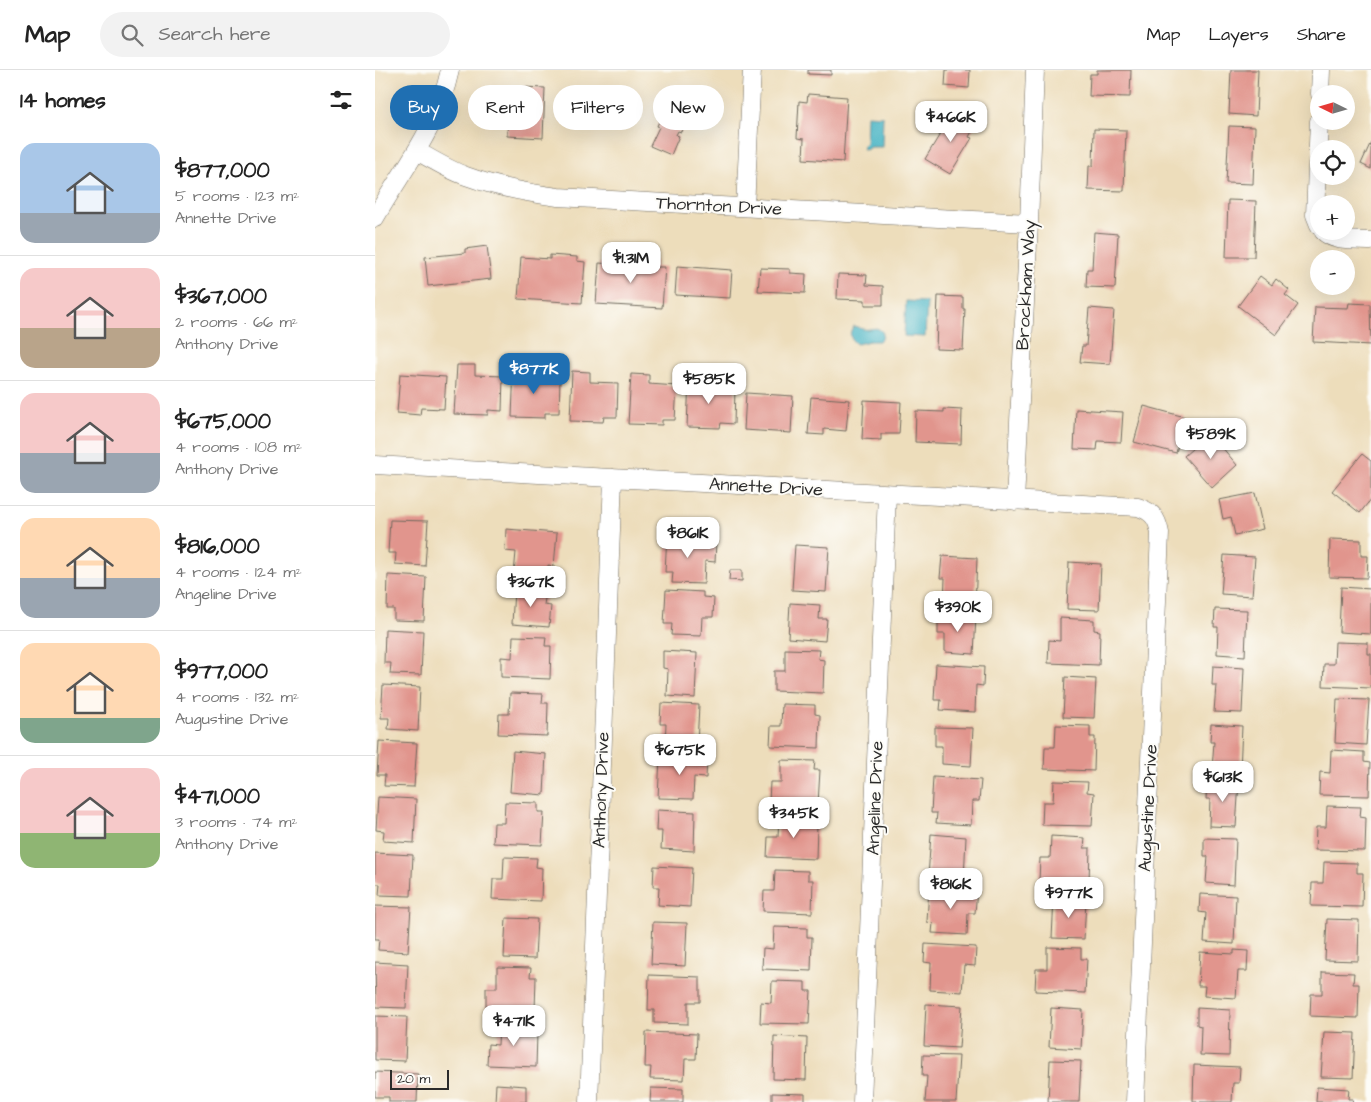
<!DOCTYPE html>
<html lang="en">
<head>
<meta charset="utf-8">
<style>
  body { margin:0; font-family:"Architects Daughter",sans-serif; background:#f2f2f2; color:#222; height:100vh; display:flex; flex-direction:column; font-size:19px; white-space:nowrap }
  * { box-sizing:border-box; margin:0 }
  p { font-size:16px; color:#767676 }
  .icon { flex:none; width:28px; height:28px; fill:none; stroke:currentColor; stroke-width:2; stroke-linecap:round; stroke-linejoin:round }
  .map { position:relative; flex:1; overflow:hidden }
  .panel { display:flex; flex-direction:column; background:#fff; width:375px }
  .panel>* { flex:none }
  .hud { position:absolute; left:15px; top:15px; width:475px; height:45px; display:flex; gap:10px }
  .needle { width:32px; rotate:275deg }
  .fabs { position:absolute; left:935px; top:15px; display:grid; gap:10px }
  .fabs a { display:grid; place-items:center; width:45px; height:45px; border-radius:50%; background:#fff; box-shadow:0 5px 20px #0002; font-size:25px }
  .scale { position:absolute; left:15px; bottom:12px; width:59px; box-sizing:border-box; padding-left:5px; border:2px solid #2b2b2b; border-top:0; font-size:14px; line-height:18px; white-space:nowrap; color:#2b2b2b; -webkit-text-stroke:4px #fdfcf7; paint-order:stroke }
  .price { position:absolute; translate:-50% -42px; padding:0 11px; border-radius:10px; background:#fff; color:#222; font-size:16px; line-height:32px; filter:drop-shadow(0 1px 2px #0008) }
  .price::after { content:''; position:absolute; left:50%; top:30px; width:15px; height:11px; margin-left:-8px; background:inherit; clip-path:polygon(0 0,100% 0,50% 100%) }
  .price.selected { background:#1f6fb2; color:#fff }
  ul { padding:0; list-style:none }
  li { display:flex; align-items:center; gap:15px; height:125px; padding:0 20px }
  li+li { border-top:1px solid #e0e0e0 }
  li span { display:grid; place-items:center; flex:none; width:140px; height:100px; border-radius:15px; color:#555 }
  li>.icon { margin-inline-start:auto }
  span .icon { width:60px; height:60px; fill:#fffc; stroke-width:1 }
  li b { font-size:21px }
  h2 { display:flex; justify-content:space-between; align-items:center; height:60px; padding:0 20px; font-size:21px }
  .pill { padding:0 18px; border-radius:22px; background:#fff; box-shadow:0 5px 20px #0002; font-size:18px; line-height:45px }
  .pill.selected { background:#1f6fb2; color:#fff }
  header { display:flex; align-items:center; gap:30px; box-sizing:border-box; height:70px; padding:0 25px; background:#fff; border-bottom:1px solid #e0e0e0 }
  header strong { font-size:24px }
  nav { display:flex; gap:28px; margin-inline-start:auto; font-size:18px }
  .search { width:350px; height:45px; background:#f2f2f2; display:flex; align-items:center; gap:12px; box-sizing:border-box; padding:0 18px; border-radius:28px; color:#767676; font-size:19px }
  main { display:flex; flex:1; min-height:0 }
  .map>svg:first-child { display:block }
  .water { fill:#47b4c4; stroke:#397078 }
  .building { fill:#e1958d }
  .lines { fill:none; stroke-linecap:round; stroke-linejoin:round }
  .minor-casing { stroke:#6f695d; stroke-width:19 }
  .minor { stroke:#fff; stroke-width:18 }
  .labels { text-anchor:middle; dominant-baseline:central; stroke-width:4; stroke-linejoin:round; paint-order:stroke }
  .street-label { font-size:18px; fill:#2b2b2b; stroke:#fdfcf7 }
</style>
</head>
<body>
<header>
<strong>Map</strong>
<div class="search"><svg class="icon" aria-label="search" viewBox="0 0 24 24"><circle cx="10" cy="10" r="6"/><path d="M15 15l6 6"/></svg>Search here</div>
<nav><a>Map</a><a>Layers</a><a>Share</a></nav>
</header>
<main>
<section class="panel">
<h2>14 homes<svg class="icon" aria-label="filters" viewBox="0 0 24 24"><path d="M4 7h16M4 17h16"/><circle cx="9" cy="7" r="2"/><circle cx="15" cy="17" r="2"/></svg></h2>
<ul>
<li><span style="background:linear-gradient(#a9c7e8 70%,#9aa5b1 0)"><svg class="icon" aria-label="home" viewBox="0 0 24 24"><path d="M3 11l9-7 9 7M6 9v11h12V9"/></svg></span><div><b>$877,000</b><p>5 rooms · 123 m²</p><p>Annette Drive</p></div></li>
<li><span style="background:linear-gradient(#f6c9c9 60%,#b9a48a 0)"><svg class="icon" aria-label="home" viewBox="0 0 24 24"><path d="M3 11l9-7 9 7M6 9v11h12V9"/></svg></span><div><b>$367,000</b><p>2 rooms · 66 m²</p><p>Anthony Drive</p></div></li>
<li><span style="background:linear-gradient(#f6c9c9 60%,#9aa5b1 0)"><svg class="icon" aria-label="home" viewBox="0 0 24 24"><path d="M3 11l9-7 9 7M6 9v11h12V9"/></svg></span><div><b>$675,000</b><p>4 rooms · 108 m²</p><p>Anthony Drive</p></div></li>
<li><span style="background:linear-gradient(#ffd9b3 60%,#9aa5b1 0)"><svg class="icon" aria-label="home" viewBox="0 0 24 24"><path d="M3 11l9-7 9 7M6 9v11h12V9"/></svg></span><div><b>$816,000</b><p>4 rooms · 124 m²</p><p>Angeline Drive</p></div></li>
<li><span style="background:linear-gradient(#ffd9b3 75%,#7fa58c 0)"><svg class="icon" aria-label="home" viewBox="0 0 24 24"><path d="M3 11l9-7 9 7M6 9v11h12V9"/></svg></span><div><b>$977,000</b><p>4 rooms · 132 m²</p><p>Augustine Drive</p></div></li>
<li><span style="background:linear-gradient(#f6c9c9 65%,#8fb573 0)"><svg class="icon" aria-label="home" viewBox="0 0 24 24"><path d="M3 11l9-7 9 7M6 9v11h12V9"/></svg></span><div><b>$471,000</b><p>3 rooms · 74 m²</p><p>Anthony Drive</p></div></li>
</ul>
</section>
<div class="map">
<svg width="996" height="1032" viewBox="0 0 996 1032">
  <rect width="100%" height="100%" fill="#fdfcf7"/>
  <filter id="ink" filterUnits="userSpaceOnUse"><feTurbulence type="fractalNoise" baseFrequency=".02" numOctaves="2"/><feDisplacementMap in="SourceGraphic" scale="10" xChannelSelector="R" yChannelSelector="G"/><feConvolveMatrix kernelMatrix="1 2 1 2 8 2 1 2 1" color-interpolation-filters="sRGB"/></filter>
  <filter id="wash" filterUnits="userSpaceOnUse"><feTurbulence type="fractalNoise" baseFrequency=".0096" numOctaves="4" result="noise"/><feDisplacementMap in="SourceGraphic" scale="20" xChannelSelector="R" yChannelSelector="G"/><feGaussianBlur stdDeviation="1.12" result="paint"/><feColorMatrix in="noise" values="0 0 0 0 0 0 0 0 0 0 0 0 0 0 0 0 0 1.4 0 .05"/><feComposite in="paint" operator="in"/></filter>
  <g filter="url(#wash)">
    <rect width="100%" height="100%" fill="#edddbb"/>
    <!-- water -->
    <path class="water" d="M492,45L508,46L507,77H495L491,80L488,79L487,76L491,73Z
      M531,231L552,232L550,267L529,266Z
      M479,256C482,257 485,258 488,259C496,261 502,254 508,263L507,268L504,271H494L482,274C475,271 473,262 479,256Z"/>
    <g id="blocks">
      <!-- building -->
      <path class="building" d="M433,0H456V5L433,4Z
        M571,0H595L594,18L570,16Z
        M722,0H756L755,27L714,26L715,4H722Z
        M856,0H883L881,46L854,44Z
        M146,17L170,18L168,68L132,66L133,40L145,41Z
        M297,22L316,30L312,38L315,40L306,62L303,61L301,65L304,66L296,85L275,76L284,57L282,56Z
        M433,24L472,27L468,92L428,89L429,69L422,68L424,31L432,32Z
        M579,41L601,54L594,67L597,68L575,104L550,89Z
        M854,56L880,57L878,114L851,113Z
        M719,59L751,60L749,121L713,120L714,96H718Z
        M996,72V99L986,94Z
        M853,130L881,131L879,187H851Z
        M719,162L743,164L740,218L711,217L712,199H717Z
        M112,176L116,209L53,216L50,187L90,183V179Z
        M175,185L202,187V191L210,192L207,233L143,229L146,187L175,189Z
        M247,188L281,190V197H290L287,238L221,234L224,193L247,195Z
        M302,196L357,200L355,228L300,225Z
        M385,198L415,199V203L431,204L430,223L383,221Z
        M463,204L492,205L491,215L508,216V235H490V230L462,229Z
        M885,206L897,215L901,209L914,220L910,225L923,235L901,265L863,236Z
        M563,226L588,227V239H590L588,280L561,279Z
        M974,233L995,234L996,275L938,272L940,237L973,238Z
        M714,238L739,240L735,294L705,292L707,276H711Z
        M82,295H100V305L128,306L127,341L113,340V345L79,344Z
        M139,297L158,298L157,308L185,309L184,343H170V348L137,347Z
        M197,301L215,302V312L243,313L242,347H229L228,352L195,351Z
        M25,304L71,307L69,339L46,338L45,345L22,343Z
        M256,304L274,305V314L302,316L300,350H287V355L253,354Z
        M314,308L333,309L332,318L360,319L359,354L346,353L345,358L312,357Z
        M371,323L418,326L416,363L369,360Z
        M436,327L474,330L471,361L449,359V365L433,364Z
        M489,330L526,332L524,364H506V370L487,369Z
        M769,336L810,347L801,383L759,372Z
        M569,339L587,340L586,374L540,372L541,341L569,342Z
        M701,339L748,342L746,372L723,371L722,380L699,379Z
        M835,363L862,395L837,418L809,386Z
        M987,384L996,391V429L985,443L957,421Z
        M880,423L888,459L860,465L856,447L848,449L844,430Z
        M15,450L53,451L50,496L20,494L21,483H13Z
        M131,459L182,463L179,496L173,495V506L139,504L141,482L130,481Z
        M292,464L316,465V471L341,472L340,492L330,491L329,514L297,513L298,502H290Z
        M955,469L986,470V486H993L992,508L954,507Z
        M420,475L454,477L451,522L417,520Z
        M849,485L880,487L877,526L846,524Z
        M567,486L602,488L600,536L569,535L570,508H565Z
        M694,492L726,494L724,540L692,539Z
        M355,500H367V511L354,510Z
        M13,505L51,507L49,551L19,550V539H12Z
        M966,517L996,519V564L964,562Z
        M139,519L171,521L169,535L176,536L174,557L137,554Z
        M291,520L328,522V527L339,528L338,547H327L326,566L296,565L297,554H289Z
        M415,533L445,535L444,549H452L450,571L413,568Z
        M840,539L872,540L870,586L842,584L843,557H839Z
        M563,545L601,546L599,584L570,582V564H563Z
        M685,548L719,550V560L725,561L724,595L673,593L674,570L685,571Z
        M10,559L48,561L46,605L15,604L16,593H9Z
        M138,566L171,567L170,576H176L175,609L126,607V587L137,588Z
        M960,572L993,573V584H996V618L948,616L949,594H959Z
        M410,579L444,580L443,589L449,590L448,623L399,621V601H410Z
        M288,581L322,583L320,628L292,626L293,599L288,598Z
        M561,594L609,597L608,616L601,615L600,642L565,640L566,630H559Z
        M838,596L869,598L867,643L839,642L841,615H837Z
        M690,607L721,609L719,648L688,647Z
        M8,615L45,617L43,661L13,659L14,648H6Z
        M135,623L168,624L167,633H173L172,666L123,664L124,644H134Z
        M962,629L994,630L991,675L960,673Z
        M286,633L324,635L322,674L290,672L291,654H285Z
        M407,634L440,635V644L445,645L444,678L395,676L396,656H406Z
        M836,654L867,656L865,701L837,699L839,672H835Z
        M681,655L715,656V667H720L719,701L669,699L670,677H680Z
        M560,657L598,658L596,696L567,694V676H560Z
        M4,671L42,673L39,717L9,716L10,705H2Z
        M956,680L989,682V692L995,693L994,726L944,725L945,702L955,703Z
        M138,681L171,684L169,725L135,722Z
        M285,686L332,687L331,708L319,707L318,729L283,728Z
        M406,690L440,691L439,700H445L443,734L394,732L395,712H406Z
        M558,707L606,710L604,731H597L596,755L561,753L562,743H556Z
        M679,711L713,712L712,722L719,723L717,756L667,755L668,732H678Z
        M832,711L864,712L861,757L834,756L835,729H831Z
        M3,727L41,729L39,773L8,771L9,761L1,760Z
        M130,732L163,733V742H169L167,775L118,773L119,753H129Z
        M952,736L986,737L985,747L991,748L990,781L940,780L941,757H951Z
        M282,740L320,742L319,781L286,779L287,761H281Z
        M404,745L437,746V755H442L441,789L392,787L393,767H403Z
        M556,764L591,767L589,809L553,807Z
        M676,766L710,768L709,778H715L714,812L664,811L665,788H675Z
        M829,768L861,769L859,815L831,813L833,786H829Z
        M0,783L38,785L36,826L4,825L5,814H0Z
        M129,787L162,788L161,797L167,798L166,831L117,829L118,809H128Z
        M949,792L982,793V803H988L987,837L936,836L937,813H948Z
        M279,796L317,798L315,837L283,835L284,817H278Z
        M400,800L433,801V810H438L437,843L388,841L389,821H399Z
        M554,817L602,820L600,843H593L592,865L557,863L558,853L552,852Z
        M825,824L861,826L859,874L829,872L831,843L824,842Z
        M679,828L711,830L709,869L677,868Z
        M0,836L36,837L33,882L3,880L4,869H0Z
        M131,848L162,849L160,889L129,888Z
        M952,849L984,850L983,891L950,890Z
        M278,852L312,853L310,896L276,894Z
        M399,857L432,858V867H437L436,901L387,899L388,878L398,879Z
        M550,874L601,877L600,896L589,895L587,922L555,920L556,893L549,892Z
        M672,877L706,878V889H712L710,923L660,921L661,899H672Z
        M859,880L873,881L872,901H863L861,928L829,926L830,916H823L825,882L859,884Z
        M0,892L33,894L31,938L1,937Z
        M122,897L156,898L155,907H161L160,940L111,938V918H122Z
        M947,902L979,903L978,914H984L983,948L935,946L936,924H947Z
        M274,905L325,907V932H313V954L279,953V940H273Z
        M397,911L430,912V921H436L434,954L385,953L386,932L396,933Z
        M551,934L587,936L584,978L549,976Z
        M676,938L708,940L706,979L674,977Z
        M822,938L855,940L854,986L825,985L826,956L822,955Z
        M0,946L32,947L30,991L0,990Z
        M124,953L157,954L156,963H162L161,997L112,995L113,974L123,975Z
        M271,962L322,964L321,989H310L309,1010L275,1009L276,997H270Z
        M949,962L980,963L978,1008L946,1007Z
        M399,966L432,968L431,1010L398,1009Z
        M548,985L584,986L581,1032H550L552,1006H547Z
        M675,990L706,991L704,1032H673Z
        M819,995L865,997L864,1013H858L857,1032H822V1031H818Z
        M0,1002L43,1004L42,1032H14V1027H0Z
        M121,1014L151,1016V1032H120Z
        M942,1017L974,1019L973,1029H978L977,1032H941Z
        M276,1018L308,1019V1032H275Z
        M397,1023L430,1024V1032H397Z"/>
    </g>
  </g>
  <g filter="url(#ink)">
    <use href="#blocks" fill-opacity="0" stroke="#6f695d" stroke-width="1"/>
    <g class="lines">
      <defs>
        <path id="minor" d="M945,24L946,0
          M42,81C58,90 74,100 91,106C121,117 152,123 183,127L654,153
          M370,137L377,0
          M0,148C29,97 62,60 75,0
          M944,155L940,145L944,51
          M948,161C959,173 981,170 996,171
          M0,395L763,437C778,442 782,448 785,463L760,1032
          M640,431L654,153L660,0
          M214,1032L238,408
          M487,1032L512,424"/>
      </defs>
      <!-- minor casing -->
      <use href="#minor" class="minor-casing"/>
      <!-- minor -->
      <use href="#minor" class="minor"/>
    </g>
  </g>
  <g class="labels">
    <!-- street labels -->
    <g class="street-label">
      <text transform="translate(344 136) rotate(3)">Thornton Drive</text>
      <text transform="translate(651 215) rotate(-87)">Brockham Way</text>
      <text transform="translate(391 417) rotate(3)">Annette Drive</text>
      <text transform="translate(226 720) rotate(-88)">Anthony Drive</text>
      <text transform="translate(500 728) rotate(-88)">Angeline Drive</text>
      <text transform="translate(773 738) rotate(-87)">Augustine Drive</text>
    </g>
  </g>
</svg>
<div class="fabs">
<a><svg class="needle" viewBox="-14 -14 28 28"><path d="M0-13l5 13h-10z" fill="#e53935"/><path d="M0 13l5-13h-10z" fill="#767676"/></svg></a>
<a><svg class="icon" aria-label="locate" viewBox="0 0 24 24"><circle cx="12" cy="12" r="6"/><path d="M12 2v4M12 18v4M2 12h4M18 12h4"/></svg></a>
<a>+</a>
<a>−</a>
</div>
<div class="scale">20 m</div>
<b class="price" style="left:576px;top:73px">$466K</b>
<b class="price" style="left:256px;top:214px">$1.31M</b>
<b class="price selected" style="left:159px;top:325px">$877K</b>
<b class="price" style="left:334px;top:335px">$585K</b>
<b class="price" style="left:836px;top:390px">$589K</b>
<b class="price" style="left:313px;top:489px">$861K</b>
<b class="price" style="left:156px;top:538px">$367K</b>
<b class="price" style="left:583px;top:563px">$390K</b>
<b class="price" style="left:305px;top:706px">$675K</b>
<b class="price" style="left:848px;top:733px">$613K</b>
<b class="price" style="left:419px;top:769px">$345K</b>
<b class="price" style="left:576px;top:840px">$816K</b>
<b class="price" style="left:694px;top:849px">$977K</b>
<b class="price" style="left:139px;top:977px">$471K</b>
<div class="hud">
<a class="pill selected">Buy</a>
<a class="pill">Rent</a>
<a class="pill">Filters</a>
<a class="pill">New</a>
</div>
</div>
</main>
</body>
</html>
